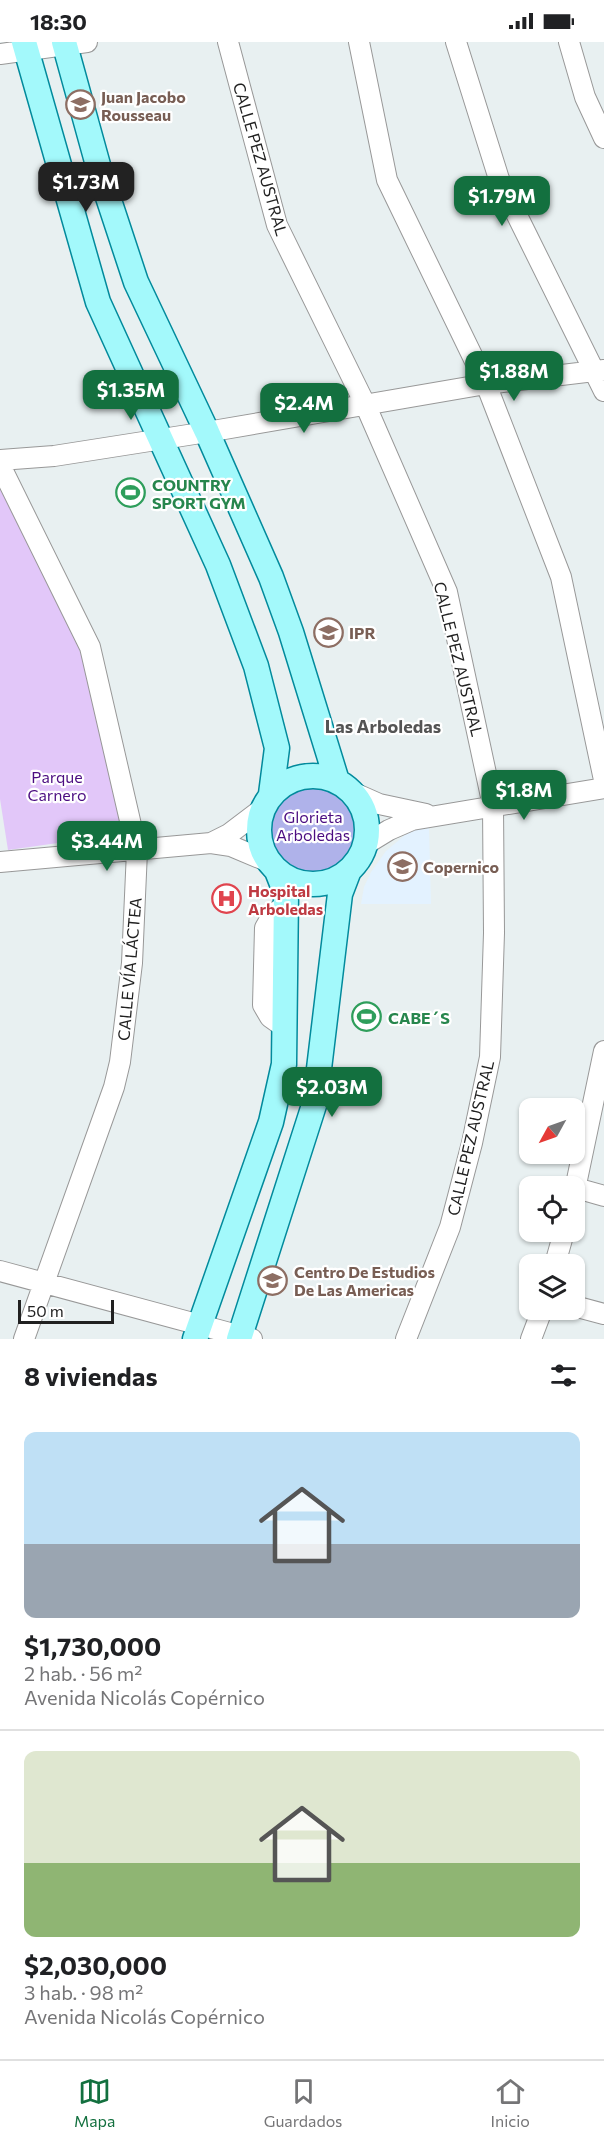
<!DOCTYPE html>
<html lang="es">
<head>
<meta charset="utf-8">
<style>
  body { margin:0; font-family:Commissioner,sans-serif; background:#f2f2f2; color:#202124; height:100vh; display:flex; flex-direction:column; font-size:22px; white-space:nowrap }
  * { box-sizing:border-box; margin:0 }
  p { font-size:20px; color:#757577 }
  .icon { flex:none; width:33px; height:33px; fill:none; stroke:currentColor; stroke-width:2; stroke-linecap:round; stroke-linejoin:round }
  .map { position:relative; height:1297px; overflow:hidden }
  .side { display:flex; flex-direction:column; background:#fff; flex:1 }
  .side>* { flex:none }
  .needle { width:39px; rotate:230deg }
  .tools { position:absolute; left:519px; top:1056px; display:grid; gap:12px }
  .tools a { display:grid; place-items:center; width:66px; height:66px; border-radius:12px; background:#fff; box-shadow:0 2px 4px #0004; font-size:30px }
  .scale { position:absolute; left:18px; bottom:15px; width:96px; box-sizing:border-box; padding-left:6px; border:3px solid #212121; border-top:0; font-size:16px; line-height:21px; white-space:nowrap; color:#212121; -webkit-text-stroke:4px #fff; paint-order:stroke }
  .price { position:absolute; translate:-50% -51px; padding:0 14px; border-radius:12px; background:#13703f; color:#fff; font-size:20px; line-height:39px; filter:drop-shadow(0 2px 3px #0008) }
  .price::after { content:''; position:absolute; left:50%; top:36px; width:18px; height:14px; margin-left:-9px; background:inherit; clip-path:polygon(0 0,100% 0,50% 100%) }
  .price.current { background:#222; color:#fff }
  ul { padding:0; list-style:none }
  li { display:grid; align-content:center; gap:12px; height:318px; padding:0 24px }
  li+li { border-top:2px solid #e0e0e0 }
  li span { display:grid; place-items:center; height:186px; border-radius:12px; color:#555 }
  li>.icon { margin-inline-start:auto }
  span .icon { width:108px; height:108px; fill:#fffc; stroke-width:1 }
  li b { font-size:26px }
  h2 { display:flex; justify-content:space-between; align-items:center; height:72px; padding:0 24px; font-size:26px }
  .status { display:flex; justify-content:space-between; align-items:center; height:42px; padding:0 30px; background:#fff; direction:ltr }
  .status svg { height:16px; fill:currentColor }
  .tabs { display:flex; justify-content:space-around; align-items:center; height:84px; border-top:2px solid #e0e0e0; background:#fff; font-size:16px; color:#757577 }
  .tabs a { display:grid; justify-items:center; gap:3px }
  .tabs .current { color:#13703f }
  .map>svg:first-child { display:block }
  .education { fill:#e3f2ff }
  .grass { fill:#afb2ea }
  .park { fill:#e2c7f9 }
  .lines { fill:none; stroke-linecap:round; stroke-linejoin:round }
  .minor-casing { stroke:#989898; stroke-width:22 }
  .major-casing { stroke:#028a9c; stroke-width:27 }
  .minor { stroke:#fff; stroke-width:20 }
  .major { stroke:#a3f9fb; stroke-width:24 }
  .labels { text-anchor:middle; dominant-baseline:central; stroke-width:4.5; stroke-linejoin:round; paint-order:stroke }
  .education-label { font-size:16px; font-weight:bold; fill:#785e54; stroke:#fff; text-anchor:start }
  .street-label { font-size:16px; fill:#212121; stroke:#fff }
  .leisure-label { font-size:16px; font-weight:bold; fill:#27864d; stroke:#fff; text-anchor:start }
  .park-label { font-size:16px; fill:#4b0d81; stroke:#fff }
  .health-label { font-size:16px; font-weight:bold; fill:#be3a42; stroke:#fff; text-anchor:start }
  .neighbourhood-label { font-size:18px; font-weight:bold; fill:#545454; stroke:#fff }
</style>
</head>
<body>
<div class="status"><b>18:30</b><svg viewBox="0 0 49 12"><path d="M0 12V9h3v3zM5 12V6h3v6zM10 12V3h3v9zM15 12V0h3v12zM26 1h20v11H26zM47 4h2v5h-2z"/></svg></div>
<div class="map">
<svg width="604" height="1297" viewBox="0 0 604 1297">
  <rect width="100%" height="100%" fill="#e8f0f1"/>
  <!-- education -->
  <path class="education" d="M429,786L431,862H361L364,845L371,830L386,809L405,793L417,787Z"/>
  <!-- grass -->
  <path class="grass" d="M265 783a48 48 0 1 1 96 0a48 48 0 1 1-96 0Z"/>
  <!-- park -->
  <path class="park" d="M0,445C50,521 94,630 111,719C116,743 118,768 122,792L8,808L0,757Z"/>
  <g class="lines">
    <defs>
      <path id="minor" d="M228,0L277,183L365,362L447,550L493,764L494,891L490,1015L472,1101L450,1185L406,1297
        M359,0L387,138L486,342L561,535L604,738
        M456,0L499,137L604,349
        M569,0L585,55L604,96
        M0,12L87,0
        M0,418L54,414L207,390L486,342L604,328
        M0,423L90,605L137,809L132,921L120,1020L114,1045L24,1297
        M352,750L379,762L426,772
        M211,801L229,792L262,767
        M366,802L389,788L412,778L604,746
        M0,820L211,801L231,804L269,820
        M284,985L270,975L263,963L265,886L273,872L286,863
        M576,1146L604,1154
        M574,1152L604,1009
        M555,1222L564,1190
        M0,1229L252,1297
        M574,1264L604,1272
        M531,1297L542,1268"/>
      <path id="major" d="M24,0L98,260L218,523L256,624L277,706L271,752
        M64,0L101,134L136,240L207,390L271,535L291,590L337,739
        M259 788a54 54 0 1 1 108 0a54 54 0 1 1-108 0Z
        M195,1297L271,1080L284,1022L286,852L277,829
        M239,1297L315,1060L340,852L348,831"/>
    </defs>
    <!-- minor casing -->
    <use href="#minor" class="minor-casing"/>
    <!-- major casing -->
    <use href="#major" class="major-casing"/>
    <!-- minor -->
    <use href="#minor" class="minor"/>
    <!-- major -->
    <use href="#major" class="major"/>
  </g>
  <!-- icons -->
  <defs>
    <symbol id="school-ring" viewBox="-11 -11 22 22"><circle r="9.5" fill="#fff" stroke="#8d6e63" stroke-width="1.5"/><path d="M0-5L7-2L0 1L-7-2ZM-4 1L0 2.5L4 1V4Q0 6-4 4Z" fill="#8d6e63"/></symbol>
    <symbol id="stadium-ring" viewBox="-11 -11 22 22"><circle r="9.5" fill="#fff" stroke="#2e9e5b" stroke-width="1.5"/><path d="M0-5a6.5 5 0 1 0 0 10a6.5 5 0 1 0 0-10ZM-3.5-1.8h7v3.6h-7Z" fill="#2e9e5b"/></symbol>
    <symbol id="hospital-ring" viewBox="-11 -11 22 22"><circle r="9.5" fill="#fff" stroke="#e0444e" stroke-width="1.5"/><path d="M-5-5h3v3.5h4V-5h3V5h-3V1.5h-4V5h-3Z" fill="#e0444e"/></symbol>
    <symbol id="university-ring" viewBox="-11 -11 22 22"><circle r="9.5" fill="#fff" stroke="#8d6e63" stroke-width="1.5"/><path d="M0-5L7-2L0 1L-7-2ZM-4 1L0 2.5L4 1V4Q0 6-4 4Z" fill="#8d6e63"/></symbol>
  </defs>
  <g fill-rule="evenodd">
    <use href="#school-ring" x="64" y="46" width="33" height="33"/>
    <use href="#stadium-ring" x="114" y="434" width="33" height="33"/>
    <use href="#school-ring" x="312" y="574" width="33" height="33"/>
    <use href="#school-ring" x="386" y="808" width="33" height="33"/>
    <use href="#hospital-ring" x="210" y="840" width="33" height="33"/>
    <use href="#stadium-ring" x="350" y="958" width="33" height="33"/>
    <use href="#university-ring" x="256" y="1222" width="33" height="33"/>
  </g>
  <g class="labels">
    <!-- education labels -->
    <g class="education-label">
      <text x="101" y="54">Juan Jacobo<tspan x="101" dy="18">Rousseau</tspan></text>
      <text x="349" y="590">IPR</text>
      <text x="423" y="824">Copernico</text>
      <text x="294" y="1229">Centro De Estudios<tspan x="294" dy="18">De Las Americas</tspan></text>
    </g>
    <!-- street labels -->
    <g class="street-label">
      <text transform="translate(261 117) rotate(74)">CALLE PEZ AUSTRAL</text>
      <text transform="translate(459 617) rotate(76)">CALLE PEZ AUSTRAL</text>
      <text transform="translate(129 927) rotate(-85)">CALLE VÍA LÁCTEA</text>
      <text transform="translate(470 1096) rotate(-77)">CALLE PEZ AUSTRAL</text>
    </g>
    <!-- leisure labels -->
    <g class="leisure-label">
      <text x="152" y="442">COUNTRY<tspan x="152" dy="18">SPORT GYM</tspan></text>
      <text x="388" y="975">CABE´S</text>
    </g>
    <!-- park labels -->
    <g class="park-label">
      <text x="57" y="734">Parque<tspan x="57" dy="18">Carnero</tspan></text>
      <text x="313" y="774">Glorieta<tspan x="313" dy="18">Arboledas</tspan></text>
    </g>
    <!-- health labels -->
    <g class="health-label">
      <text x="248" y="848">Hospital<tspan x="248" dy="18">Arboledas</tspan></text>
    </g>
    <!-- neighbourhood labels -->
    <g class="neighbourhood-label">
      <text x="383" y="684">Las Arboledas</text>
    </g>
  </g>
</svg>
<div class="tools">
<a><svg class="needle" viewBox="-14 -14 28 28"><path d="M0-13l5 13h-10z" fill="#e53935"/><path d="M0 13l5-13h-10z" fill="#757577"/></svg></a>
<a><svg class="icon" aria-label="locate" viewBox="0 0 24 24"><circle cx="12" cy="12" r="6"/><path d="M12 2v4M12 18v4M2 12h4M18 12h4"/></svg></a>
<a><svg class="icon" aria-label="layers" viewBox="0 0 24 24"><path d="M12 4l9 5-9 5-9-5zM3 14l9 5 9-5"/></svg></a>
</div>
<div class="scale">50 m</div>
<b class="price current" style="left:86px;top:171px">$1.73M</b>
<b class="price" style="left:502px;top:185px">$1.79M</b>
<b class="price" style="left:514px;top:360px">$1.88M</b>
<b class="price" style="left:131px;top:379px">$1.35M</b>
<b class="price" style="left:304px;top:392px">$2.4M</b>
<b class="price" style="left:524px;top:779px">$1.8M</b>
<b class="price" style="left:107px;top:830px">$3.44M</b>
<b class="price" style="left:332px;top:1076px">$2.03M</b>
</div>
<section class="side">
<h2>8 viviendas<svg class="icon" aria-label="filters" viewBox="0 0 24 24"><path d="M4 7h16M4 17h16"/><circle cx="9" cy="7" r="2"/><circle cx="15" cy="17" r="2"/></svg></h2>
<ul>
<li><span style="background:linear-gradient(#bfe0f5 60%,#9aa5b1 0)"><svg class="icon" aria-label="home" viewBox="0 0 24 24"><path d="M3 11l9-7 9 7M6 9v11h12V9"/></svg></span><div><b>$1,730,000</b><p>2 hab. · 56 m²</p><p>Avenida Nicolás Copérnico</p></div></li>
<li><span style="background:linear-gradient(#dfe7d0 60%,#8fb573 0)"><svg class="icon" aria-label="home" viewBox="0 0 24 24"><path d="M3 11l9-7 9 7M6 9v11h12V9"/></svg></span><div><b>$2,030,000</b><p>3 hab. · 98 m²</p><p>Avenida Nicolás Copérnico</p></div></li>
</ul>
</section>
<nav class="tabs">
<a class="current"><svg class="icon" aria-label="map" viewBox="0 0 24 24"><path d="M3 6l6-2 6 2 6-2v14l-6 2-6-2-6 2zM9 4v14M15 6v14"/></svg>Mapa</a>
<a><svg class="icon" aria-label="saved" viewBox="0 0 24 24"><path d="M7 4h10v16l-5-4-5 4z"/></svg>Guardados</a>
<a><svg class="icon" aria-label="home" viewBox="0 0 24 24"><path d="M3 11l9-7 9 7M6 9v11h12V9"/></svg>Inicio</a>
</nav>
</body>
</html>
